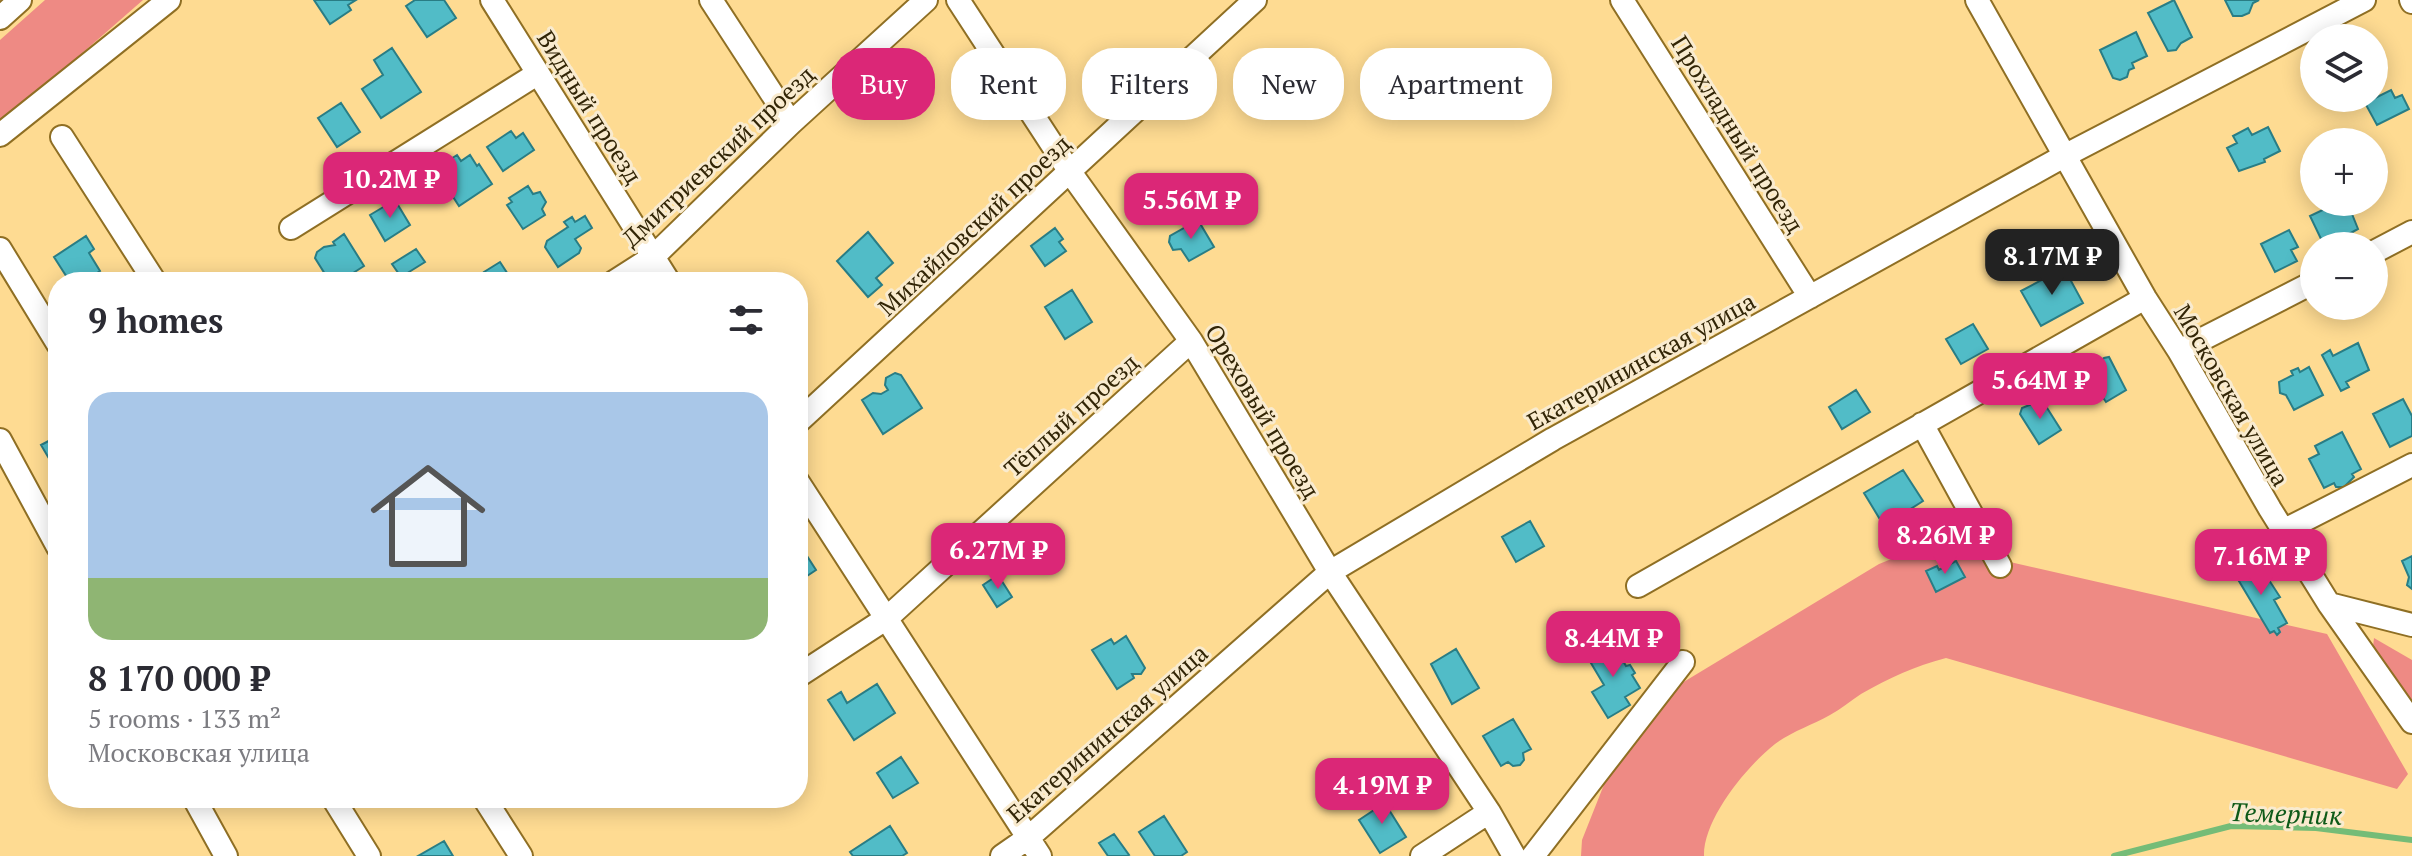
<!DOCTYPE html>
<html lang="en">
<head>
<meta charset="utf-8">
<style>
  body { margin:0; font-family:"PT Serif",serif; background:#f7f7f7; color:#2b2b33; height:100vh; display:flex; flex-direction:column; font-size:30px; white-space:nowrap }
  * { box-sizing:border-box; margin:0 }
  p { font-size:26px; color:#7c7c81 }
  .icon { flex:none; width:44px; height:44px; fill:none; stroke:currentColor; stroke-width:2; stroke-linecap:round; stroke-linejoin:round }
  .map { position:relative; flex:1; overflow:hidden }
  .sheet { position:absolute; left:48px; top:272px; width:760px; height:536px; display:flex; flex-direction:column; background:#fff; border-radius:32px; box-shadow:0 4px 20px #0003 }
  .sheet>* { flex:none }
  .banner { position:absolute; left:832px; top:48px; width:760px; height:72px; display:flex; gap:16px }
  .tools { position:absolute; left:2300px; top:24px; display:grid; gap:16px }
  .tools a { display:grid; place-items:center; width:88px; height:88px; border-radius:50%; background:#fff; box-shadow:0 4px 20px #0003; font-size:40px }
  .price { position:absolute; translate:-50% -68px; padding:0 18px; border-radius:16px; background:#db2777; color:#fff; font-size:26px; line-height:52px; filter:drop-shadow(0 2px 4px #0008) }
  .price::after { content:''; position:absolute; left:50%; top:48px; width:24px; height:18px; margin-left:-12px; background:inherit; clip-path:polygon(0 0,100% 0,50% 100%) }
  .price.current { background:#222; color:#fff }
  ul { padding:0; list-style:none }
  li { display:grid; align-content:center; gap:16px; height:424px; padding:0 40px }
  li+li { border-top:2px solid #e1e1e2 }
  li span { display:grid; place-items:center; height:248px; border-radius:24px; color:#555 }
  li>.icon { margin-inline-start:auto }
  span .icon { width:144px; height:144px; fill:#fffc; stroke-width:1 }
  li b { font-size:34px }
  h2 { display:flex; justify-content:space-between; align-items:center; height:96px; padding:0 40px; font-size:34px }
  .chip { padding:0 28px; border-radius:32px; background:#fff; box-shadow:0 4px 20px #0003; font-size:28px; line-height:72px }
  .chip.current { background:#db2777; color:#fff }
  .map>svg:first-child { display:block }
  .forest { fill:#ee8a84 }
  .lines { fill:none; stroke-linecap:round; stroke-linejoin:round }
  .stream { stroke:#75bc77; stroke-width:6 }
  .building { fill:#51bcc7; stroke:#297d85; stroke-width:2 }
  .minor-casing { stroke:#8f6f24; stroke-width:26 }
  .minor { stroke:#fff; stroke-width:22 }
  .labels { text-anchor:middle; dominant-baseline:central; stroke-width:6; stroke-linejoin:round; paint-order:stroke }
  .street-label { font-size:24px; fill:#322506; stroke:#f9ebcf }
  .water-label { font-size:26px; font-style:italic; fill:#0e5a18; stroke:#f9ebcf }
</style>
</head>
<body>
<div class="map">
<svg width="2412" height="856" viewBox="0 0 2412 856">
  <rect width="100%" height="100%" fill="#fedb92"/>
  <!-- forest -->
  <path class="forest" d="M45,0H143L0,125V40Z
    M1924,546L1975,554L2327,634L2408,774L2397,789L1946,658C1915,666 1889,678 1861,694C1850,701 1841,709 1830,715C1812,725 1791,732 1775,744C1747,766 1703,819 1704,856H1581L1582,840L1609,772L1672,689L1879,564Z
    M2374,638L2412,660V715L2372,655Z"/>
  <g class="lines">
    <!-- stream -->
    <path class="stream" d="M2114,856L2231,826L2316,828L2412,840"/>
  </g>
  <!-- building -->
  <path class="building" d="M314,0H356L348,5L351,10L330,24Z
    M415,0H444L456,18L427,37L406,6Z
    M2174,0L2192,37L2181,43L2176,50L2168,51L2148,13Z
    M2225,0H2259L2253,3L2249,13L2242,16H2233Z
    M2136,32L2147,56L2132,63L2134,68L2129,70L2127,77L2120,80L2113,78L2100,50Z
    M392,48L421,92L381,118L362,89L383,75L374,60Z
    M2391,90L2395,98L2402,95L2409,109L2377,125L2365,103Z
    M341,103L360,132L337,147L318,118Z
    M2268,127L2280,151L2264,159L2265,162L2239,171L2227,148L2237,143L2233,136L2248,128L2252,135Z
    M511,131L516,138L523,133L534,150L503,171L487,147Z
    M457,155L461,161L470,155L477,166L479,164L492,184L459,206L435,169Z
    M528,186L533,194L540,192L546,202L542,209L545,215L523,229L507,205L512,202L509,198Z
    M395,200L410,225L385,241L370,215Z
    M2326,202H2351L2350,209L2358,229L2338,240L2336,236L2323,243L2310,216L2329,207Z
    M585,216L592,228L575,239L581,248L579,253L558,267L545,247L547,241L568,227L564,222L572,217L575,222Z
    M1198,220L1214,247L1189,261L1181,249L1173,250L1169,242L1170,236Z
    M1055,228L1063,239L1059,242L1066,251L1045,266L1031,246Z
    M2289,230L2298,247L2291,250L2297,261L2275,272L2261,244Z
    M868,232L893,263L876,278L882,285L868,297L837,261Z
    M344,234L364,266L339,282H330L315,258L317,252L324,247L335,245L333,242Z
    M86,236L94,249L89,253L100,271L83,282H70L54,257Z
    M416,249L425,262L401,277L392,264Z
    M500,262L513,282H491L484,272Z
    M2064,268L2083,303L2041,326L2021,291Z
    M1072,290L1092,322L1065,339L1045,307Z
    M1973,324L1988,349L1961,364L1946,339Z
    M2358,343L2369,370L2346,382L2349,387L2341,391L2322,355L2330,350L2333,356Z
    M2091,356L2096,365L2104,358L2109,357L2126,390L2106,402L2085,371L2090,368L2085,360Z
    M2309,367L2323,395L2294,410L2286,395L2280,393L2279,382L2293,375L2291,371L2298,368L2300,372Z
    M895,373L901,375L922,408L883,434L862,400L873,393L881,394L888,390L885,385L886,378Z
    M1856,390L1870,412L1842,429L1829,407Z
    M2403,399L2412,416V436L2390,447L2373,414Z
    M2042,400L2061,430L2039,444L2020,414L2022,408Z
    M2342,432L2361,469L2352,474L2354,477L2344,487H2336L2334,483L2324,488L2309,459L2319,454L2315,446Z
    M58,436V465L54,467L41,445Z
    M1903,470L1923,501L1884,526L1864,493Z
    M1530,521L1544,546L1516,562L1502,537Z
    M798,542L816,570L798,582Z
    M2412,556V589L2407,585L2409,577L2402,561Z
    M1956,561L1965,577L1936,592L1926,571L1937,566L1939,570Z
    M2251,561L2264,583L2269,580L2280,597L2274,600L2287,623L2278,628L2280,632L2277,635L2274,631L2270,633L2233,571Z
    M998,575L1012,597L997,607L983,585Z
    M1573,614L1586,637L1563,651L1550,627Z
    M1126,636L1145,668L1141,674H1132L1134,678L1117,689L1092,650L1111,639L1114,644Z
    M1616,641L1625,657L1622,659L1626,666L1630,665L1635,673L1632,675L1640,688L1625,697L1630,705L1608,718L1592,692L1604,685L1588,658Z
    M1456,649L1479,688L1452,704L1431,664Z
    M877,684L895,713L854,740L828,700L841,692L847,703Z
    M1513,719L1531,749L1523,753L1524,760L1520,765L1513,766L1508,762L1501,766L1483,736Z
    M901,757L918,783L893,798L877,773Z
    M1381,797L1406,837L1380,853L1359,820L1374,810L1370,804Z
    M1164,816L1187,852L1181,856H1155L1139,832Z
    M890,826L907,853L902,856H853L850,852Z
    M1114,834L1129,855L1127,856H1108L1099,843Z
    M444,841L453,856H418Z"/>
  <g class="lines">
    <defs>
      <path id="minor" d="M492,0L669,282
        M711,0L791,123
        M958,0L1070,172L1191,341L1330,572L1489,812L1514,856
        M1622,0L1810,297
        M1977,0L2145,298L2179,351L2270,509L2329,604L2412,722
        M2411,0L2412,2
        M0,18L20,0
        M0,135L169,0
        M62,137L155,282
        M291,228L537,74
        M0,249L58,344
        M2374,252L2412,232
        M614,282L653,257L791,123L926,0
        M2179,351L2314,282
        M798,422L1255,0
        M1922,424L2000,566
        M0,440L58,547
        M798,482L1040,856
        M2283,531L2412,465
        M1638,586L2145,298
        M2329,604L2412,625
        M798,676L887,618L1191,341
        M194,798L226,856
        M333,798L369,856
        M484,798L521,856
        M1002,856L1028,838L1330,572L1553,439L2066,155L2364,0
        M1422,856L1489,812
        M1533,856L1683,662"/>
    </defs>
    <!-- minor casing -->
    <use href="#minor" class="minor-casing"/>
    <!-- minor -->
    <use href="#minor" class="minor"/>
  </g>
  <g class="labels">
    <!-- street labels -->
    <g class="street-label">
      <text transform="translate(590 107) rotate(58)">Видный проезд</text>
      <text transform="translate(1738 134) rotate(58)">Прохладный проезд</text>
      <text transform="translate(718 156) rotate(-43)">Дмитриевский проезд</text>
      <text transform="translate(974 225) rotate(-43)">Михайловский проезд</text>
      <text transform="translate(1641 361) rotate(-29)">Екатерининская улица</text>
      <text transform="translate(2232 395) rotate(60)">Московская улица</text>
      <text transform="translate(1263 411) rotate(59)">Ореховый проезд</text>
      <text transform="translate(1071 415) rotate(-42)">Тёплый проезд</text>
      <text transform="translate(1107 733) rotate(-41)">Екатерининская улица</text>
    </g>
    <!-- water labels -->
    <g class="water-label">
      <text transform="translate(2286 813) rotate(2)">Темерник</text>
    </g>
  </g>
</svg>
<div class="tools">
<a><svg class="icon" aria-label="layers" viewBox="0 0 24 24"><path d="M12 4l9 5-9 5-9-5zM3 14l9 5 9-5"/></svg></a>
<a>+</a>
<a>−</a>
</div>
<b class="price" style="left:390px;top:220px">10.2M ₽</b>
<b class="price" style="left:1191px;top:241px">5.56M ₽</b>
<b class="price current" style="left:2052px;top:297px">8.17M ₽</b>
<b class="price" style="left:2040px;top:421px">5.64M ₽</b>
<b class="price" style="left:1945px;top:576px">8.26M ₽</b>
<b class="price" style="left:998px;top:591px">6.27M ₽</b>
<b class="price" style="left:2261px;top:597px">7.16M ₽</b>
<b class="price" style="left:1613px;top:679px">8.44M ₽</b>
<b class="price" style="left:1382px;top:826px">4.19M ₽</b>
<div class="banner">
<a class="chip current">Buy</a>
<a class="chip">Rent</a>
<a class="chip">Filters</a>
<a class="chip">New</a>
<a class="chip">Apartment</a>
</div>
<section class="sheet">
<h2>9 homes<svg class="icon" aria-label="filters" viewBox="0 0 24 24"><path d="M4 7h16M4 17h16"/><circle cx="9" cy="7" r="2"/><circle cx="15" cy="17" r="2"/></svg></h2>
<ul>
<li><span style="background:linear-gradient(#a9c7e8 75%,#8fb573 0)"><svg class="icon" aria-label="home" viewBox="0 0 24 24"><path d="M3 11l9-7 9 7M6 9v11h12V9"/></svg></span><div><b>8 170 000 ₽</b><p>5 rooms · 133 m²</p><p>Московская улица</p></div></li>
</ul>
</section>
</div>
</body>
</html>
